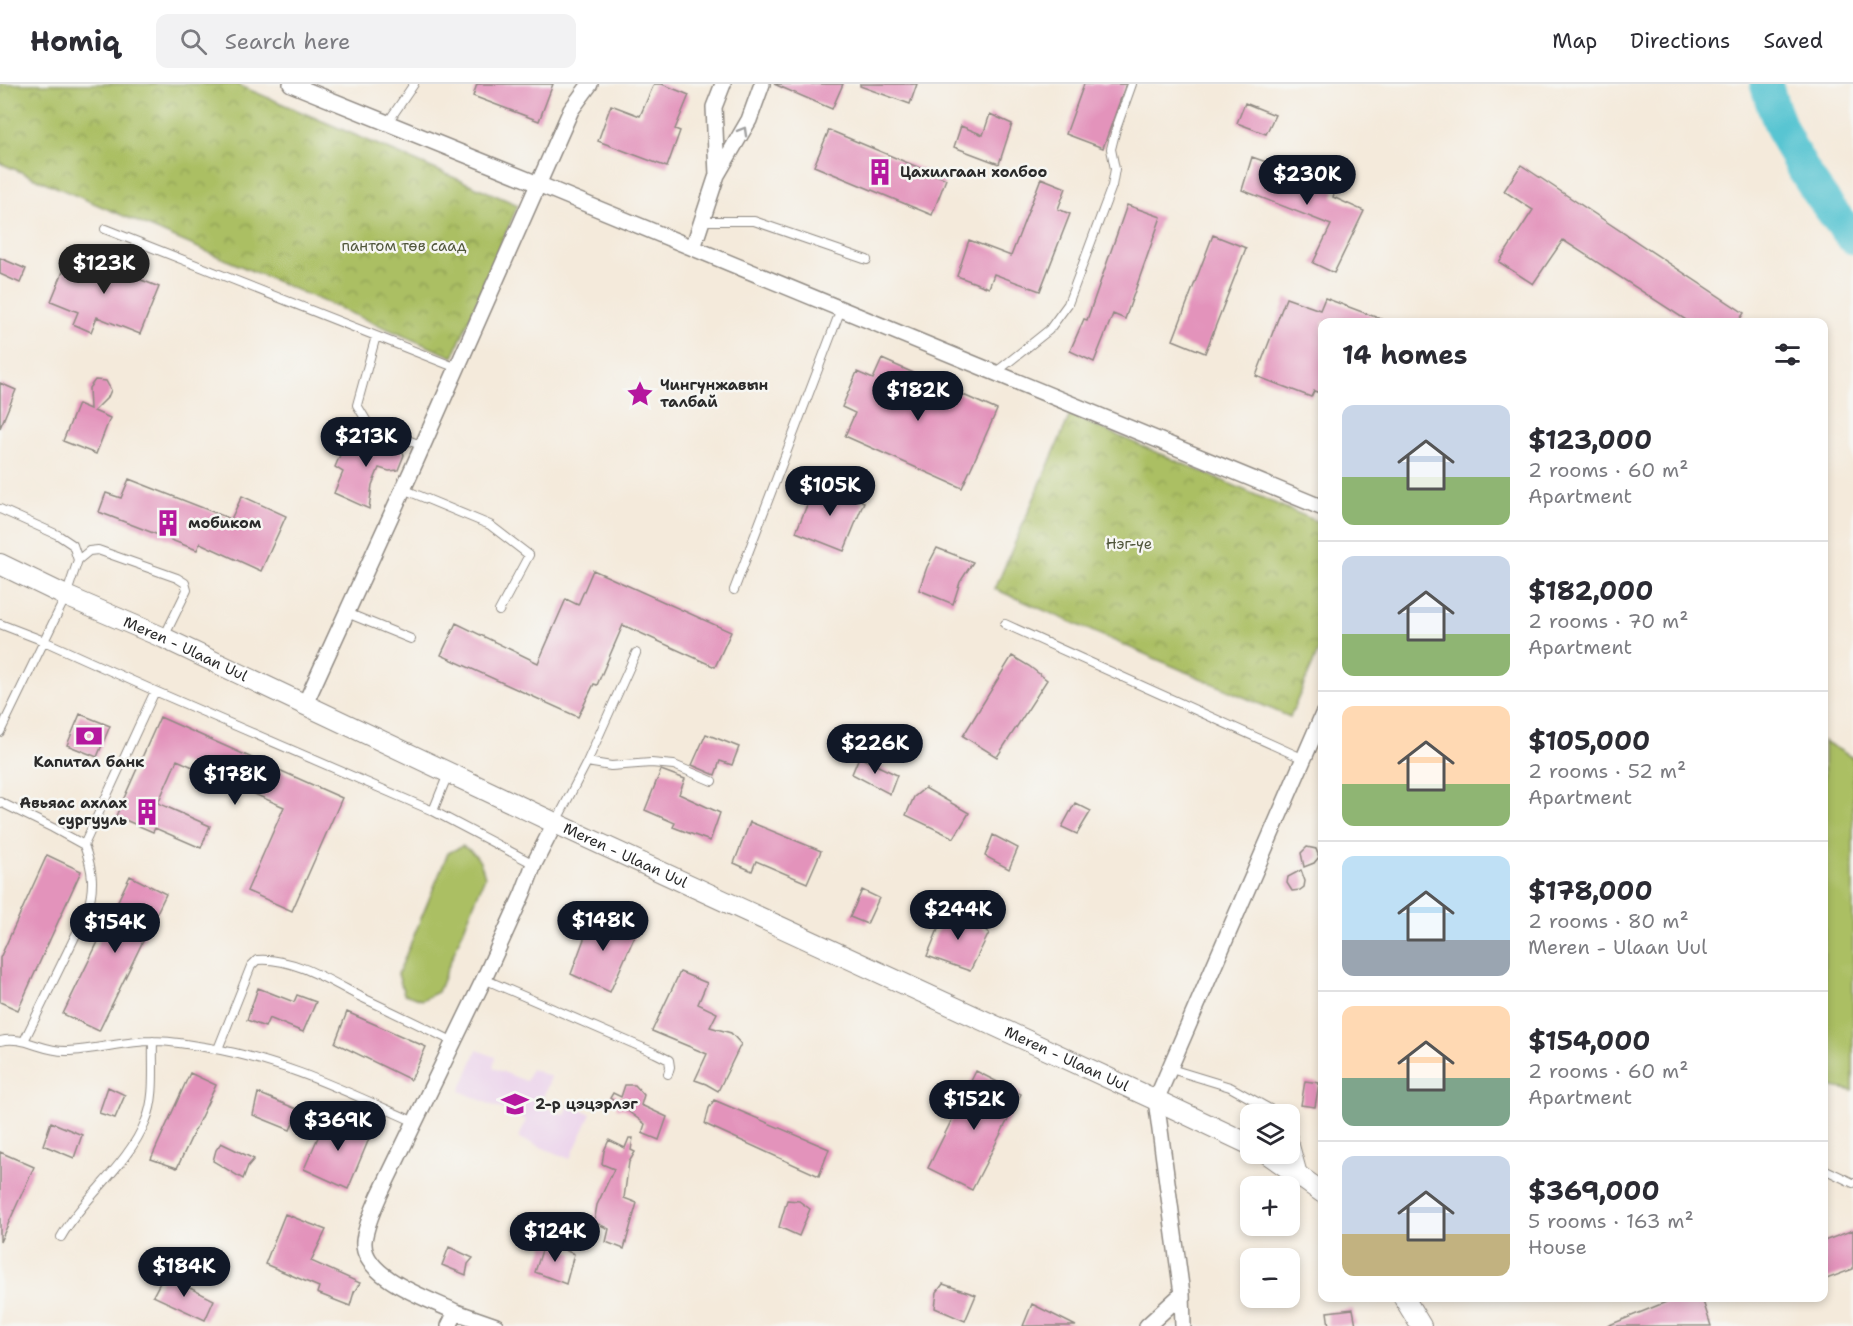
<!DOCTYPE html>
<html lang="en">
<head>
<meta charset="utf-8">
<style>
  body { margin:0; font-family:"Shantell Sans",sans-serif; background:#f2f2f3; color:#2b2b33; height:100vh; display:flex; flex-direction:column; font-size:22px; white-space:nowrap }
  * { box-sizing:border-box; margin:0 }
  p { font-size:20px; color:#7c7c81 }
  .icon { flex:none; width:33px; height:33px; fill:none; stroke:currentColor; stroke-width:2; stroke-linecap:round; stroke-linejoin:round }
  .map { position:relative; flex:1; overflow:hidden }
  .sheet { position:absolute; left:1318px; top:234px; width:510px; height:984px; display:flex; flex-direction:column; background:#fff; border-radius:12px; box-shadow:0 3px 9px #0003 }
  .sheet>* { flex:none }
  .tools { position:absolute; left:1240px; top:1020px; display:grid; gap:12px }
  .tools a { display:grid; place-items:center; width:60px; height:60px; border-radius:12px; background:#fff; box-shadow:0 3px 9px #0003; font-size:30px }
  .price { position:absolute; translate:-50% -51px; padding:0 14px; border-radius:21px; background:#111827; color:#fff; font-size:20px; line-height:39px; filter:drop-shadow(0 2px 3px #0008) }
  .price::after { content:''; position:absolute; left:50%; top:36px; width:18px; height:14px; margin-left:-9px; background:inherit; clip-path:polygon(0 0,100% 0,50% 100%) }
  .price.current { background:#222; color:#fff }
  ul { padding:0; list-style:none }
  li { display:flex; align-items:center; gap:18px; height:150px; padding:0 24px }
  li+li { border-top:2px solid #e1e1e2 }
  li span { display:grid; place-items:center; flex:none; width:168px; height:120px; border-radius:12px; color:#555 }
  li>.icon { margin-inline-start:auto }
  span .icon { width:72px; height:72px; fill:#fffc; stroke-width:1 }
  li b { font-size:26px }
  h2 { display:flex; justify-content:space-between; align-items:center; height:72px; padding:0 24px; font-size:26px }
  header { display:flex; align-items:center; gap:36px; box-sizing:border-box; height:84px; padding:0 30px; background:#fff; border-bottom:2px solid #e1e1e2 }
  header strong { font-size:28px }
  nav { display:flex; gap:33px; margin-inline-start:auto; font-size:21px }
  .search { width:420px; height:54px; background:#f2f2f3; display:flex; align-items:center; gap:15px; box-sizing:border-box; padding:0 21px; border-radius:12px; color:#7c7c81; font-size:22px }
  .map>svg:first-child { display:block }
  .built { fill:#ebd1eb }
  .park { fill:url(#park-crowns); stroke:#6b7547; stroke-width:1.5 }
  .garden { fill:#abbf63; stroke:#6b7547; stroke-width:1.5 }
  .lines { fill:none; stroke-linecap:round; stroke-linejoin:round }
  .river { stroke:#59c5d2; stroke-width:33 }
  .building { fill:#e393bb }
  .service-casing { stroke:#908a83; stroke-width:10 }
  .minor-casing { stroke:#908a83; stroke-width:18 }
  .tertiary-casing { stroke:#908a83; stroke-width:22 }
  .service { stroke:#fff; stroke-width:8 }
  .minor { stroke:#fff; stroke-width:15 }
  .tertiary { stroke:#fff; stroke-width:20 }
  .oneway { stroke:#a0a0a0 }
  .labels { text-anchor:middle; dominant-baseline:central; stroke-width:5; stroke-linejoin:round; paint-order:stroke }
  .poi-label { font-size:15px; font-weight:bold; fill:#2b2b2b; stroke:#f6f6f2; text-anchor:start }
  .park-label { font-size:15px; fill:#51573c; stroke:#f6f6f2 }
  .street-label { font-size:15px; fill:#2b2b2b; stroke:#f6f6f2 }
</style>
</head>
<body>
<header>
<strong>Homiq</strong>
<div class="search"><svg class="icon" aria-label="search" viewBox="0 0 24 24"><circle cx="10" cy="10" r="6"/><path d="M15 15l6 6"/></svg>Search here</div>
<nav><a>Map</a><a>Directions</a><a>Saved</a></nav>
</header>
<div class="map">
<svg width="1853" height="1242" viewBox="0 0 1853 1242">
  <defs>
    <pattern id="park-crowns" width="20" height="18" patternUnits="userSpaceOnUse" patternTransform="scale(1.5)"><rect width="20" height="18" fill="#abbf63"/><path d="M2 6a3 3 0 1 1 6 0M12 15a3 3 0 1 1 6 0" fill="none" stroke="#8b9b52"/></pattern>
  </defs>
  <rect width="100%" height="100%" fill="#f6f6f2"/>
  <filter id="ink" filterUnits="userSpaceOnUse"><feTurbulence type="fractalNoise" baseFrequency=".0167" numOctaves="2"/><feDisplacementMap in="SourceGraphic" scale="12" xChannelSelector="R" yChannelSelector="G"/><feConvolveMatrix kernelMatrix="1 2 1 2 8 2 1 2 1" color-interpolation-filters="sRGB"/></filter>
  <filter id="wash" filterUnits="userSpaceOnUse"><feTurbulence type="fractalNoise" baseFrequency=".008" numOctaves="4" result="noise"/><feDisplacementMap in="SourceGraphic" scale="24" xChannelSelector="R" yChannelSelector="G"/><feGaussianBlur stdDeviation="1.35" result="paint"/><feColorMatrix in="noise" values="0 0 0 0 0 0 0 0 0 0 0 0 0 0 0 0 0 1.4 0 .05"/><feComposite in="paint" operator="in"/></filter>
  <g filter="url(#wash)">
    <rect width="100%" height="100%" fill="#f4eadb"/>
    <!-- built -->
    <path class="built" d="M477,966L495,973L493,984L526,997L531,985L551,993L540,1021L565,1031L569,1020L591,1030L570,1075L519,1054L526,1036L460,1007Z"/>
    <!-- park -->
    <path class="park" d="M0,0H236L518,121L453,273L0,79Z
      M1070,331L1323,440V556L1290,633L995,505Z"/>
    <!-- garden -->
    <path class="garden" d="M1824,657L1853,674V1007L1824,1001Z
      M462,762C477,769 481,777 485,793L438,908L422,916L404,910L398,890L448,769Z"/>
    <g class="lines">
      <!-- river -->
      <path class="river" d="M1766,0C1783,62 1813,105 1853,154"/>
    </g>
    <g id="blocks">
      <!-- building -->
      <path class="building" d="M477,0H553L539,37L473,12Z
        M654,0H662L689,11L675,45L680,47L667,83L598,57L611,21L640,32Z
        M774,0H843L832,25Z
        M860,0H917L910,20L860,2Z
        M1084,0H1126L1103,64L1066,50Z
        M1245,19L1275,31L1266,50L1237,39Z
        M990,30L1012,40L999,80L954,63L961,42L983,51Z
        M829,46L946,95L932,131L814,82Z
        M1252,73L1300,90L1335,107L1333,113L1364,127L1334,189L1313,179L1331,141L1242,106Z
        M1521,81L1744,229L1738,238H1689L1563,156L1533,200L1499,178L1533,126L1504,107Z
        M1041,94L1066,104L1058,125L1070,130L1040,207L994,190L989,204L957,192L969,156L1011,172Z
        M1127,121L1161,133L1125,235L1113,230L1094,278L1070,267L1084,235L1087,236Z
        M1213,151L1246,164L1205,269L1173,256Z
        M71,168L159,203L140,250L97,233L91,248L73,240L78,228L51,217Z
        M0,174L26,185L20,199L0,190Z
        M1286,214L1320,226L1325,214L1386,237L1323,238V310L1314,307L1311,313L1256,292Z
        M882,275L997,326L962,404L845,352L855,329L842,323L857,288L873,295Z
        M95,296L106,297L111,306L108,313L94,327L110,334L96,370L63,357L78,320L90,325L89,304Z
        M0,299L16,306L0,344Z
        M359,351L381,360L389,356L395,358L401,363L404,371L398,386L389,387L379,384L372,401L369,425L334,409L343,388L335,383L343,364L352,368Z
        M129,395L231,435L242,412L286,432L261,487L200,459L197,466L99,428L106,409L121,414Z
        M816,399L864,418L844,467L796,448Z
        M937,464L973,478L960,498L953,520L919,506L927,483Z
        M593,486L731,548L715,583L623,541L597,601L594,600L578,633L441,571L456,539L538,579L566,515L578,521Z
        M1012,572L1029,582L1047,596L997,673L963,652Z
        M80,630L110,642L97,673L67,661Z
        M160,633L342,714L292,827L247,807L284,723L177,676L158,719L210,742L201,764L155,744L153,748L116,732Z
        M706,650L739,663L732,681L720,677L715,691L692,681Z
        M859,673L897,691L890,710L852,690Z
        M661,686L685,695L679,710L720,729L710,757L673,743L675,739L645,726Z
        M925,704L969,729L954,754L906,731L914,713Z
        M1075,719L1091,727L1077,750L1062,743Z
        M750,738L821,767L807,799L756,777L752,787L734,779Z
        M993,751L1018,764L1009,785L985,772Z
        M1307,763L1316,765L1319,773L1314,779L1304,783L1301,769Z
        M47,771L81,787L18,926L0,918V874Z
        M1301,786L1305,797L1304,803L1300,806L1292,807L1287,799L1288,793Z
        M130,792L166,810L99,947L63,930Z
        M862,806L879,814L867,840L850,833Z
        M946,826L969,834L989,849L970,887L927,872Z
        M594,828L637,847L610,908L571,890Z
        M680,888L707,899L698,920L717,929L710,943L731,949L741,960L718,1007L706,1000L695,996L707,970L652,947Z
        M258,904L294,918L297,911L316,918L303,948L269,934L265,943L247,936Z
        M347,928L426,963L411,996L335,959Z
        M976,987L1021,1010L972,1106L928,1084Z
        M190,989L216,1001L177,1084L151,1075Z
        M1305,997L1319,999L1315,1023L1301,1021Z
        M625,1001H635L644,1011L641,1021L667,1033L659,1056L642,1049L645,1040L625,1025L616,1024L618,1020L610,1014L613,1009L621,1013Z
        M108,1003L125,1011L115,1034L99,1029Z
        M258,1009L299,1026L290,1046L253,1031Z
        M714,1016L829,1065L819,1092L705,1040L709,1024Z
        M327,1033L371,1050L348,1105L304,1085Z
        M51,1038L82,1051L74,1074L43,1061Z
        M629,1054H633L631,1066L635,1068L629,1078L624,1114L637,1119L624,1165L606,1158L609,1145L594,1138L597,1121L614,1085L602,1080L604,1067L609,1056L625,1064Z
        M221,1059L254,1075L248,1082L243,1095L213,1077L216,1066Z
        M0,1068L34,1083L0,1158Z
        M787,1116L799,1117L810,1125L799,1152L779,1143Z
        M285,1130L326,1146L311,1177L360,1199L354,1208L350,1222L317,1209L319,1203L265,1180Z
        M1853,1146V1185L1824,1196V1157Z
        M545,1157L574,1170L566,1200L535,1188Z
        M449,1163L473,1174L468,1180L466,1191L442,1181Z
        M164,1191L214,1216L205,1236L153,1212Z
        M943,1200L976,1211L965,1237L935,1224L937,1208Z
        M1676,1214H1702L1711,1242H1607Z
        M1032,1220L1076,1242H1023Z
        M1353,1225L1356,1241L1329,1242L1327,1228Z"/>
    </g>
  </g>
  <g filter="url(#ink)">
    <use href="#blocks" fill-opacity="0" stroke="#908a83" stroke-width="1.5"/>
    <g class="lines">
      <defs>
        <path id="service" d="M388,38L414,0
          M702,137H754L867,176
          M105,145L457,284
          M376,252L357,321L369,341L423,362
          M995,289L1049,246L1068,220L1112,102L1115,85L1111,65L1116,45L1132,0
          M403,405L490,441L529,471L499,527
          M0,425L58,451L73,461L78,476L66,512L0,648
          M78,476L89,467L98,466L177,494L185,499L187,506L164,553
          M734,506L841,225
          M347,529L411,555
          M0,540L44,557L155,607L433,727L448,690
          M1005,540L1304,675
          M587,678L636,569
          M0,718L53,744L84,761C93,787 95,802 87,828L24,957
          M433,727L534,780
          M556,738L587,678L611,682L651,679L674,681L712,697
          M84,761L155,607
          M484,895L655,969L669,976L670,983L668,990
          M0,957C24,951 42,968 67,967C96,966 125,957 153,957C170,957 187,960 204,963C280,975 345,1007 415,1038
          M218,965L251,882L257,876C293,873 330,897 361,913C391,927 422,942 452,957
          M1171,985L1230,1003L1279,1030
          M1290,1043L1303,1090
          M1824,1085L1853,1099
          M61,1153C85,1111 128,1082 146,1036C156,1013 152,982 153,957"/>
        <path id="minor" d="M291,0L538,100L1323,424
          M717,91L714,23L723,0
          M693,164L717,91L749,36L762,0
          M305,620L415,379L571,26L590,0
          M456,1228L496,1242
          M449,1242L456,1228C429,1215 361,1193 364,1157C366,1141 373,1126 379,1112L484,895L523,809L534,780L555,739
          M1147,1242L1182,1210
          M1183,1242L1182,1210L1156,1016L1323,630"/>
        <g id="tertiary">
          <path id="s1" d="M0,480L66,512L164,554L555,739L1156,1016L1251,1061"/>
          <path d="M1268,1070L1323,1109"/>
          <path d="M1404,1214L1421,1242"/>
        </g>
      </defs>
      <!-- service casing -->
      <use href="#service" class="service-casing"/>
      <!-- minor casing -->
      <use href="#minor" class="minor-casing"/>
      <!-- tertiary casing -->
      <use href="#tertiary" class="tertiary-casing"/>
      <!-- service -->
      <use href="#service" class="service"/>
      <!-- minor -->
      <use href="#minor" class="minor"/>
      <!-- tertiary -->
      <use href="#tertiary" class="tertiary"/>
    </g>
    <!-- one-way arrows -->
    <defs><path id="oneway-chevron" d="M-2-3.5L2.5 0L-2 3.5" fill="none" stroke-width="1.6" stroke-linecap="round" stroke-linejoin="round" transform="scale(1.5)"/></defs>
    <use class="oneway" href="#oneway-chevron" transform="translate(743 47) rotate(-60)"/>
  </g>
  <!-- icons -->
  <defs>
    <symbol id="building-bare" viewBox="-9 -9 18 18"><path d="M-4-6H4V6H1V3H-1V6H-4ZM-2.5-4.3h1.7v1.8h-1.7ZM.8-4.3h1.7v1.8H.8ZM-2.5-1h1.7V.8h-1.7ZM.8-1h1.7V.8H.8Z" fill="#b5179e" stroke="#f6f6f2" stroke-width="2.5" paint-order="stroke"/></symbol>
    <symbol id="sight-bare" viewBox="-9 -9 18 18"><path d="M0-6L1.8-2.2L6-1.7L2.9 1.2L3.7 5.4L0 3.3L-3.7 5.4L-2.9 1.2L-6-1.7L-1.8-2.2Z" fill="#b5179e" stroke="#f6f6f2" stroke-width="2.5" paint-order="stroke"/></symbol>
    <symbol id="bank-bare" viewBox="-9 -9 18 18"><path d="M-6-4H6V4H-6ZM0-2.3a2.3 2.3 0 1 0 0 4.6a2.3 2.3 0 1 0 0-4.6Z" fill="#b5179e" stroke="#f6f6f2" stroke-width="2.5" paint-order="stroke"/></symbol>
    <symbol id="school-bare" viewBox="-9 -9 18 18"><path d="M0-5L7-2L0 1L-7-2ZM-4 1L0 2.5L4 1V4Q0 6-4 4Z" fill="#b5179e" stroke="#f6f6f2" stroke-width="2.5" paint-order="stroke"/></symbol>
  </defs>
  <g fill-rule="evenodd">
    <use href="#building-bare" x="861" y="69" width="38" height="38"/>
    <use href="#sight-bare" x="621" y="291" width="38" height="38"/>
    <use href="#building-bare" x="149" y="420" width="38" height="38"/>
    <use href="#bank-bare" x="70" y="633" width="38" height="38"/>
    <use href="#building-bare" x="128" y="709" width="38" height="38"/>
    <use href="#school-bare" x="496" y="1001" width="38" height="38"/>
  </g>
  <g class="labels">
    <!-- poi labels -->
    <g class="poi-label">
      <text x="900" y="88">Цахилгаан холбоо</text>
      <text x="660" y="301">Чингүнжавын<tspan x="660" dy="17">талбай</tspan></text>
      <text x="188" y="439">мобиком</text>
      <text x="89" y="678" text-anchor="middle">Капитал банк</text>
      <text x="127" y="719" text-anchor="end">Авьяас ахлах<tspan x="127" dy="17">сургууль</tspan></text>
      <text x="535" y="1020">2-р цэцэрлэг</text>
    </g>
    <!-- park labels -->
    <g class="park-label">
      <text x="404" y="162">пантом төв саад</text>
      <text x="1129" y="460">Нэг-үе</text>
    </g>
    <!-- street labels -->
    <g class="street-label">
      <text stroke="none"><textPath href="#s1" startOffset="204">Meren - Ulaan Uul</textPath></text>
      <text stroke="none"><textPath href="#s1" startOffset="690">Meren - Ulaan Uul</textPath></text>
      <text stroke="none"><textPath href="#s1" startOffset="1176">Meren - Ulaan Uul</textPath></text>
    </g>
  </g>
</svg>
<div class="tools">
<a><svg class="icon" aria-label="layers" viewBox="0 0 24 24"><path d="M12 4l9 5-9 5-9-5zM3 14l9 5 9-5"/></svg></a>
<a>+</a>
<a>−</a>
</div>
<b class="price" style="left:1307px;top:122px">$230K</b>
<b class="price current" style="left:104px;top:211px">$123K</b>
<b class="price" style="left:918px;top:338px">$182K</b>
<b class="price" style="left:366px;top:384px">$213K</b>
<b class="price" style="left:830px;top:433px">$105K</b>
<b class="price" style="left:875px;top:691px">$226K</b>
<b class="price" style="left:235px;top:722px">$178K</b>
<b class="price" style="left:958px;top:857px">$244K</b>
<b class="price" style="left:603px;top:868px">$148K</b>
<b class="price" style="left:115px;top:870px">$154K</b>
<b class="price" style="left:974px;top:1047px">$152K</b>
<b class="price" style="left:338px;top:1068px">$369K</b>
<b class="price" style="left:555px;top:1179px">$124K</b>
<b class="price" style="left:184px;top:1214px">$184K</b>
<section class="sheet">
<h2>14 homes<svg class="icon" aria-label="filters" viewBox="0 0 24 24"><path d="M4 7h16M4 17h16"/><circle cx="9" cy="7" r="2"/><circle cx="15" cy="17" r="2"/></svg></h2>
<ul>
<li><span style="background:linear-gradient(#c9d6e8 60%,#8fb573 0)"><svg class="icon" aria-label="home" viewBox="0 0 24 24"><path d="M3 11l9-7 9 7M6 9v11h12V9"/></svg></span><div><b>$123,000</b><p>2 rooms · 60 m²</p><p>Apartment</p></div></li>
<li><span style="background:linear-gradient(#c9d6e8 65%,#8fb573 0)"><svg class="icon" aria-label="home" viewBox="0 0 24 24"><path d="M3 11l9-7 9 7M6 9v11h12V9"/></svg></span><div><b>$182,000</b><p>2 rooms · 70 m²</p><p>Apartment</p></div></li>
<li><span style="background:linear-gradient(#ffd9b3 65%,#8fb573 0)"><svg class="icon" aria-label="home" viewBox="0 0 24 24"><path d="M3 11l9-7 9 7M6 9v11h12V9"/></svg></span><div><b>$105,000</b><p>2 rooms · 52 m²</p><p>Apartment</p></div></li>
<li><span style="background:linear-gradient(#bfe0f5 70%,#9aa5b1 0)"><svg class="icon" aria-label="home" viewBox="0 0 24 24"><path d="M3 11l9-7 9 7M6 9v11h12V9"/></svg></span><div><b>$178,000</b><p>2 rooms · 80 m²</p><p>Meren - Ulaan Uul</p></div></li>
<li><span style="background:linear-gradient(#ffd9b3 60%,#7fa58c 0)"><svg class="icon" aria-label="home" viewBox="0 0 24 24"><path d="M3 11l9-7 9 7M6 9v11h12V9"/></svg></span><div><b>$154,000</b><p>2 rooms · 60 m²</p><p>Apartment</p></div></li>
<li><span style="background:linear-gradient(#c9d6e8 65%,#c2b280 0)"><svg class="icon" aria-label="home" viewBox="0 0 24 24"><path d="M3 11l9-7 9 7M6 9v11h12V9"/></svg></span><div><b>$369,000</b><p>5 rooms · 163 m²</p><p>House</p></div></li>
</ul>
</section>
</div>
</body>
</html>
